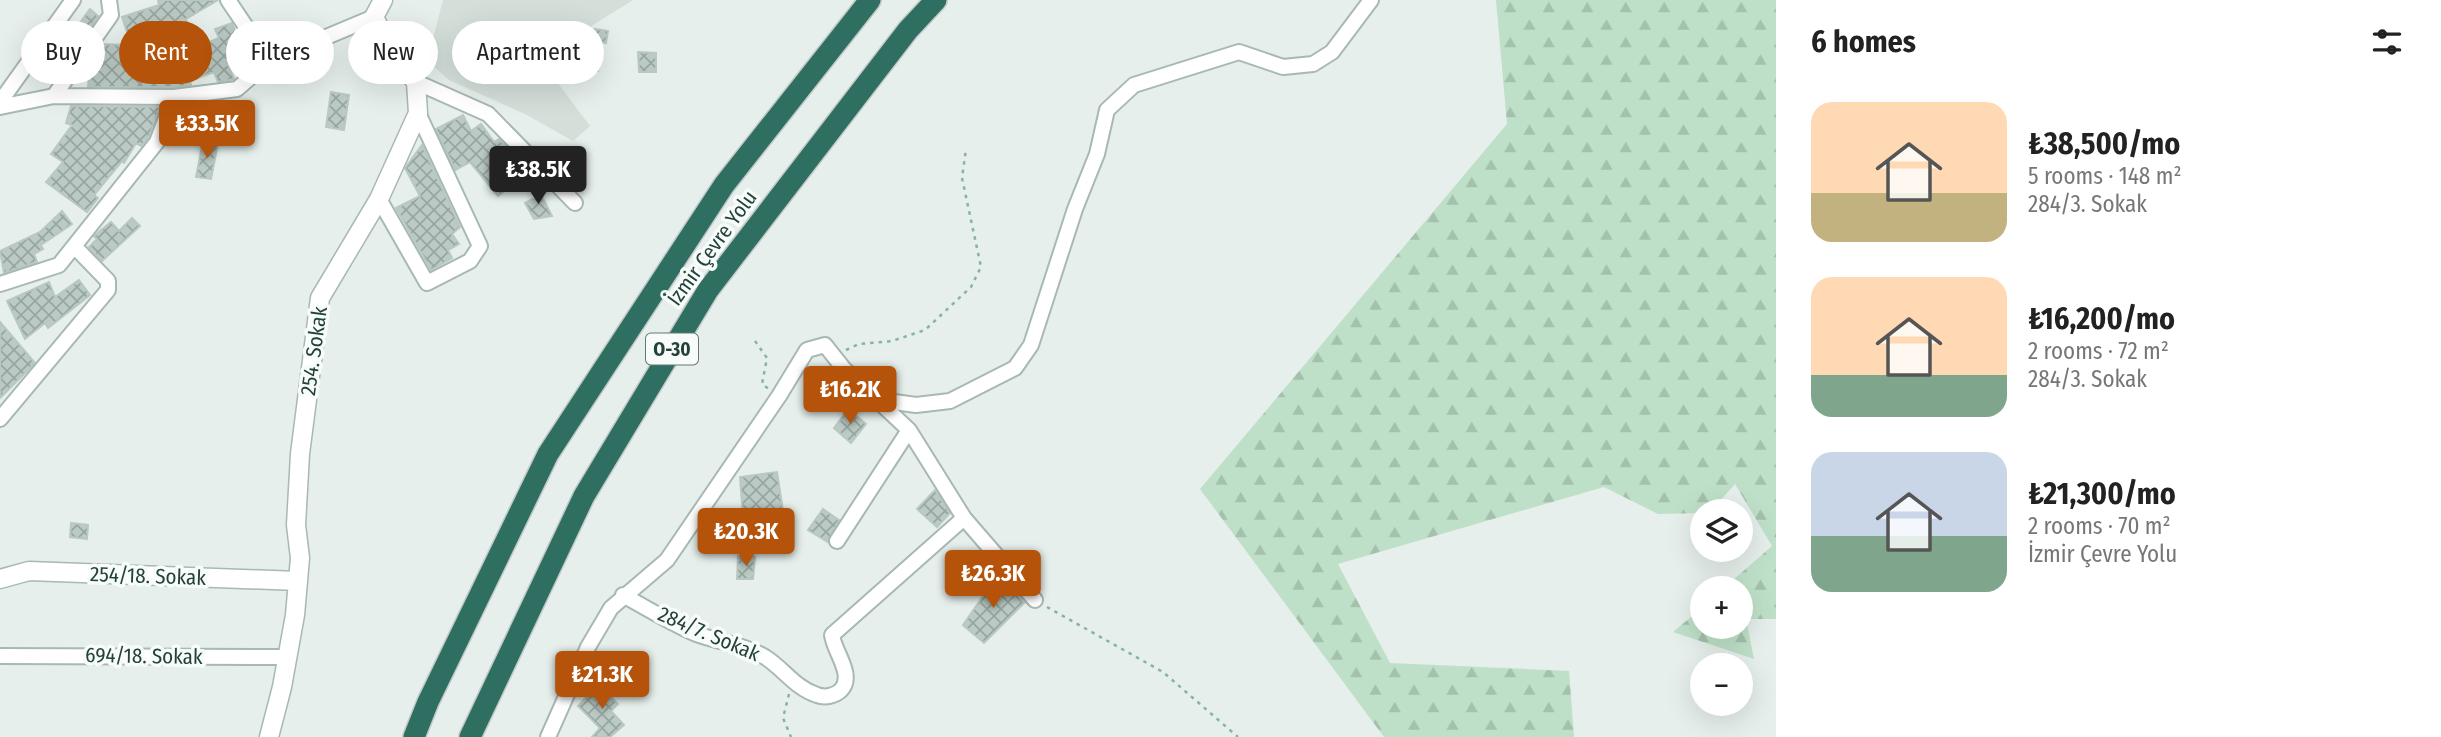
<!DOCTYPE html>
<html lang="en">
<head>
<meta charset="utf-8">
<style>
  body { margin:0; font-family:"Fira Sans Condensed",sans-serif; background:#f2f2f2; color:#222; height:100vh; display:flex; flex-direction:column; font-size:26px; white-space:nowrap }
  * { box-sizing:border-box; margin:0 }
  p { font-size:23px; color:#767676 }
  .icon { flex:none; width:38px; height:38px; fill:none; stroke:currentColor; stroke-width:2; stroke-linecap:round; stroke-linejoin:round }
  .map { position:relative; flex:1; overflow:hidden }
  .panel { display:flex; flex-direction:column; background:#fff; width:665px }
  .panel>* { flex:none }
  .guide { position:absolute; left:21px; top:21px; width:665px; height:63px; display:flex; gap:14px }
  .fabs { position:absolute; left:1690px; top:499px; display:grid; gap:14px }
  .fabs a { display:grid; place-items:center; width:63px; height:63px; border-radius:50%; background:#fff; box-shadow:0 7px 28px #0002; font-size:35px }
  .price { position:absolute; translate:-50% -60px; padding:0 16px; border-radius:7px; background:#b45309; color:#fff; font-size:23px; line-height:46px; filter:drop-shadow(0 2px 4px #0008) }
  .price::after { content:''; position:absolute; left:50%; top:42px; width:21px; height:16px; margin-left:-10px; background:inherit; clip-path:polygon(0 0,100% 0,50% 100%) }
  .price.selected { background:#222; color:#fff }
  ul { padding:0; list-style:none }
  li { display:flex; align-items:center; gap:21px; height:175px; padding:0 35px }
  li span { display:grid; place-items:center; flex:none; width:196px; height:140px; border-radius:21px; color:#555 }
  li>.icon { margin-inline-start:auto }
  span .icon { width:84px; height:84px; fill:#fffc; stroke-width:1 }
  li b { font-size:30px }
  h2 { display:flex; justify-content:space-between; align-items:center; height:84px; padding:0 35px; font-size:30px }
  .pill { padding:0 24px; border-radius:32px; background:#fff; box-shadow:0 7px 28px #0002; font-size:24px; line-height:63px }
  .pill.selected { background:#b45309; color:#fff }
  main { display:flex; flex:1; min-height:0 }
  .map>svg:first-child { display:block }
  .built { fill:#d4dfda }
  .forest { fill:url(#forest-firs) }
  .building { fill:url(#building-cross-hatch); stroke:#b8c9c2; stroke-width:2 }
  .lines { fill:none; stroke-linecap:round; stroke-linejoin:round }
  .minor-casing { stroke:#a8b8b2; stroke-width:18 }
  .tertiary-casing { stroke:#a8b8b2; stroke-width:21 }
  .motorway-casing { stroke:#c2cac8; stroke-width:24 }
  .path { stroke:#86b3a5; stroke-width:2.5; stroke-dasharray:3.5 5; stroke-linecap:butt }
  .minor { stroke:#fff; stroke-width:14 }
  .tertiary { stroke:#fff; stroke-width:18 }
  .motorway { stroke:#2f6f62; stroke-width:21 }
  .labels { text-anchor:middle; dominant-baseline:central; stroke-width:7; stroke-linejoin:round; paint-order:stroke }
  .shield { fill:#f7fbf9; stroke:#637a73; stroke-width:2 }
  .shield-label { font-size:19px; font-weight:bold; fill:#24423a }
  .street-label { font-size:21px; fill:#24423a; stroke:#f7fbf9 }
</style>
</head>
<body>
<main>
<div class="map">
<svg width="1776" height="737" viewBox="0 0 1776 737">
  <defs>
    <pattern id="forest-firs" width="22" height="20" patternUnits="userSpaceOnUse" patternTransform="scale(1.75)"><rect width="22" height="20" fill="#bfe0c8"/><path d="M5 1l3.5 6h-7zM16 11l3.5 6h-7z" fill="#a4c1ad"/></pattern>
    <pattern id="building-cross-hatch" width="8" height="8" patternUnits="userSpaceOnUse" patternTransform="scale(1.75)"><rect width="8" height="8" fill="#bbcac4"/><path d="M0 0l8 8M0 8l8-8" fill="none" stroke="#98a6a0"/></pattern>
  </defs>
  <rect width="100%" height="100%" fill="#e6efeb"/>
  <!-- built -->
  <path class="built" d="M443,0H633L569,40L557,82L590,126L573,141L525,114L449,80L427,61Z"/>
  <!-- forest -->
  <path class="forest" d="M1496,0H1776V619H1746L1754,659L1673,632L1703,607V626H1741V588H1724L1772,546L1735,484L1711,511L1703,513L1658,514L1604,487L1338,564L1390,663L1569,671L1574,737H1384L1200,489L1507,124Z"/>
  <!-- building -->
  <path class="building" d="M158,0H218L186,19L195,48L219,38L215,29L232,23L243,53L226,60L234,79L218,82L214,72L190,81L191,85L177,87H88L90,65H94V56L102,44L129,45V65L162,61L151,32L129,38L122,17L159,5Z
    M90,9L98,16L89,30L79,24Z
    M595,29L608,31L606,43L593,41Z
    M582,44L601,45L598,71H579Z
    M638,52L656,53V72H639Z
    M331,92L349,95L344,130L326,127Z
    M71,106L160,107L149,137L141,146L136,143L124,163L122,161L94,195L98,198L87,212L46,182L63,162L51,154L72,125L66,123Z
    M463,115L471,131L481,124L494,142L499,139L510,150L499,156L518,180L498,196L470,162L455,170L436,129Z
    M203,141L218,143L211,179L196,177Z
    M422,145L460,227L452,234L459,244L448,250L452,258L431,270L396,208L420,196L405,168Z
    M537,186L541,195L552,216L534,219L525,203L535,198L532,188Z
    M62,211L72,224L41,245L43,249L34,254L37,262L4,273L0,251L40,232Z
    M132,218L140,226L102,261L89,247L97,239L94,236L111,222L119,231Z
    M79,280L90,295L48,328L45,323L25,339L7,301L49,282L55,297Z
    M0,322L35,363L0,398Z
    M848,409L866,424L851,443L834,428Z
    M777,472L783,511L743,517L740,477Z
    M935,490L950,513L937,527L917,509Z
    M823,509L839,520L828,542L808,530Z
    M71,523L88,525L87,539L70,537Z
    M738,556L755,557L753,579H737Z
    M999,573L1024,603L984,643L963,625Z
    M602,680L613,692L610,696L618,704L611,711L624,725L610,737H592L600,728L578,706Z"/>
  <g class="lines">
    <defs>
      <path id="minor" d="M228,0L269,61
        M416,82L488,114L575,203
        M54,96L111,15L109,0
        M0,102L73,0
        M0,107L54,96L174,97L237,89L269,61L374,17
        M379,199L427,283L470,261L480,246L418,113
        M0,284L59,265L157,142L174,97
        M880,400L916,405L950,401L1015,368L1031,345L1075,209L1097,154L1107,110L1134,85L1239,52L1283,67L1313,64L1332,52L1371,0
        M0,419L108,290V281L74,246
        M837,541L909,430
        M623,595C646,608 671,623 694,633C717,642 745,645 765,657C784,669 795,688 817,695C825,698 835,696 841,690C855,675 834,652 832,635L964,518
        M0,656L287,657
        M548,737L588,647L611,608L667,560L779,396L807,350L825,345L844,369L909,430L964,518L1035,600"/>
      <path id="tertiary" d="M0,579L29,571L298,581
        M269,737L282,687L295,615L300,558L296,525L300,454L320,298L379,199L418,113L416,82L393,54L374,17L383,0"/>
      <path id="motorway" d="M414,737L428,702L548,454L724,185L870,0
        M470,737L584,496L708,290L908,30L936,0"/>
    </defs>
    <!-- minor casing -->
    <use href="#minor" class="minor-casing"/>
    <!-- tertiary casing -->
    <use href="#tertiary" class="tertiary-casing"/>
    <!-- motorway casing -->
    <use href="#motorway" class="motorway-casing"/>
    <!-- path -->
    <path class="path" d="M755,341L767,358L762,384L769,389
      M846,350L859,344L892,341L925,330L971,287L981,267L962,178L966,149
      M1047,607L1163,672L1238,737
      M789,694L783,718L791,737"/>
    <!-- minor -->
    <use href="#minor" class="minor"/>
    <!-- tertiary -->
    <use href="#tertiary" class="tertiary"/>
    <!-- motorway -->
    <use href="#motorway" class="motorway"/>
  </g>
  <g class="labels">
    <!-- shield labels -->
    <rect class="shield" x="646" y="333.5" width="52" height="31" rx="5"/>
    <g class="shield-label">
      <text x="672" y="349">O-30</text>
    </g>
    <!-- street labels -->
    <g class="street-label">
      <text transform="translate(712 248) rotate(-54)">İzmir Çevre Yolu</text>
      <text transform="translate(314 351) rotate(-82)">254. Sokak</text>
      <text transform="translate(148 576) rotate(2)">254/18. Sokak</text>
      <text transform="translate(709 634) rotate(23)">284/7. Sokak</text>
      <text transform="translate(144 656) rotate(1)">694/18. Sokak</text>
    </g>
  </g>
</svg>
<div class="fabs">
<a><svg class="icon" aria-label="layers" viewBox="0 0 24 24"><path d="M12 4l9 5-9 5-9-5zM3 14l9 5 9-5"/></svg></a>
<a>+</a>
<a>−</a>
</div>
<b class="price" style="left:207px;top:160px">₺33.5K</b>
<b class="price selected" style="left:538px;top:206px">₺38.5K</b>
<b class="price" style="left:850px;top:426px">₺16.2K</b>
<b class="price" style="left:746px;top:568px">₺20.3K</b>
<b class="price" style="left:993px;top:610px">₺26.3K</b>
<b class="price" style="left:602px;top:711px">₺21.3K</b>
<div class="guide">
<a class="pill">Buy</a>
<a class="pill selected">Rent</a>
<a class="pill">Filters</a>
<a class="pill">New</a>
<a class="pill">Apartment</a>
</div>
</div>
<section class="panel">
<h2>6 homes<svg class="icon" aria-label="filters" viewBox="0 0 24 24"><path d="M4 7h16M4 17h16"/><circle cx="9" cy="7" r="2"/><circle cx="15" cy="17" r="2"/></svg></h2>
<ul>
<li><span style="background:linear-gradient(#ffd9b3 65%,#c2b280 0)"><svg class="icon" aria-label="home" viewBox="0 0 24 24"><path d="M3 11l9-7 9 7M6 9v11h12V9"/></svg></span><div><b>₺38,500/mo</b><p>5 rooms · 148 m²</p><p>284/3. Sokak</p></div></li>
<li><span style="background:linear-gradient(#ffd9b3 70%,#7fa58c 0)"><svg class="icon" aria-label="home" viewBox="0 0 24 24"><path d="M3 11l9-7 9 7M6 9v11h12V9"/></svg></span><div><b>₺16,200/mo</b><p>2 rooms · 72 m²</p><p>284/3. Sokak</p></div></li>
<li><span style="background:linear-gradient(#c9d6e8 60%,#7fa58c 0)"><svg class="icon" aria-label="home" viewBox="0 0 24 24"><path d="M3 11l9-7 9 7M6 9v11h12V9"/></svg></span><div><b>₺21,300/mo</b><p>2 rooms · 70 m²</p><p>İzmir Çevre Yolu</p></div></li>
</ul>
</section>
</main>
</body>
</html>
